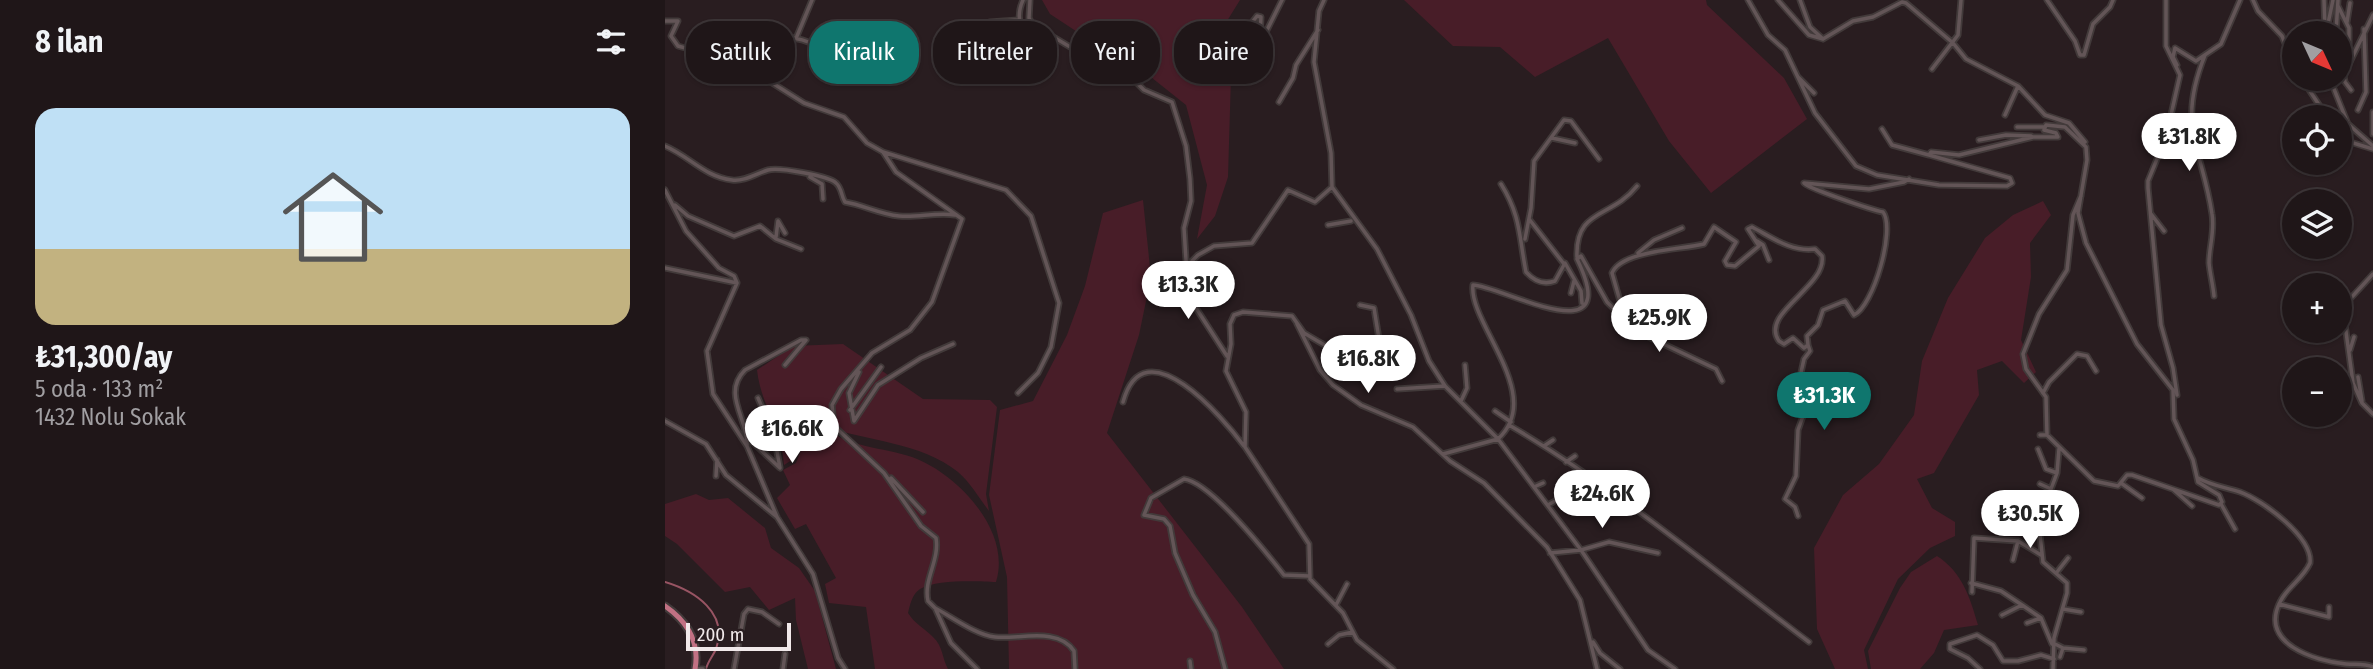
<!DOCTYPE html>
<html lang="tr">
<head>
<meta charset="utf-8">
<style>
  body { margin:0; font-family:"Fira Sans Condensed",sans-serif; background:#2c2325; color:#f1f3f6; height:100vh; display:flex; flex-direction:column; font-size:26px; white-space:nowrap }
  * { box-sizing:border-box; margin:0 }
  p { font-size:23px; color:#a19fa2 }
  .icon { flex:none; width:38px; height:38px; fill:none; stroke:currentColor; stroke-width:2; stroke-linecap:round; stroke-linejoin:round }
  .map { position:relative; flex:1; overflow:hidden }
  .panel { display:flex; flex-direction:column; background:#1f1618; width:665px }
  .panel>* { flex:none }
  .hud { position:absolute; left:21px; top:21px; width:665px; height:63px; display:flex; gap:14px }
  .needle { width:46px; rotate:134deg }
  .fabs { position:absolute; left:1617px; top:21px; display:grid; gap:14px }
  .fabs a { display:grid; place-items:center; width:70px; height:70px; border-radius:50%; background:#1f1618; box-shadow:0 2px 5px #0004,0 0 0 2px #3c3537; font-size:35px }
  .scale { position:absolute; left:21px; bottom:18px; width:105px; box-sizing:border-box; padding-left:7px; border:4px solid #f1e9ea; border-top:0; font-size:19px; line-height:24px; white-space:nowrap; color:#f1e9ea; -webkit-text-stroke:5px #291d20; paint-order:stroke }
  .price { position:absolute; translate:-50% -60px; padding:0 16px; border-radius:24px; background:#fff; color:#222; font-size:23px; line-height:46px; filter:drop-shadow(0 2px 4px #0008) }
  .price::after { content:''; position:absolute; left:50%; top:42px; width:21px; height:16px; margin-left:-10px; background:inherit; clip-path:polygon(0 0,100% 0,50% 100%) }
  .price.selected { background:#0f766e; color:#fff }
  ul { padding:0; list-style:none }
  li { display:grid; align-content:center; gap:14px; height:371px; padding:0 35px }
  li span { display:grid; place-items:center; height:217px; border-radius:21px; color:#555 }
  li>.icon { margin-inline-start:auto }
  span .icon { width:126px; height:126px; fill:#fffc; stroke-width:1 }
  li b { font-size:30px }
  h2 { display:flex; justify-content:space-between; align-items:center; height:84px; padding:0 35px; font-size:30px }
  .chip { padding:0 24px; border-radius:28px; background:#1f1618; box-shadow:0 2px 5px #0004,0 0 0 2px #3c3537; font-size:24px; line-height:63px }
  .chip.selected { background:#0f766e; color:#fff }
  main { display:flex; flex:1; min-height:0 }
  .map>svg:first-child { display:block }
  .green { fill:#481d28 }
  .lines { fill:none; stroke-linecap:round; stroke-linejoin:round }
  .stream { stroke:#985463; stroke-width:2 }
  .minor-casing { stroke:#423a3a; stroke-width:7 }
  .major-casing { stroke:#423a3a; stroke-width:9 }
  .minor { stroke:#635557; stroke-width:3.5 }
  .major { stroke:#c17183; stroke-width:5 }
</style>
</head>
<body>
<main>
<section class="panel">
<h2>8 ilan<svg class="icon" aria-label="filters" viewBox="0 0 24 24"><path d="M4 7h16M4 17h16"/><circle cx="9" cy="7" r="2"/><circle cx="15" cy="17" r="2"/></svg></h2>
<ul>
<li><span style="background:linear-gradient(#bfe0f5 65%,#c2b280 0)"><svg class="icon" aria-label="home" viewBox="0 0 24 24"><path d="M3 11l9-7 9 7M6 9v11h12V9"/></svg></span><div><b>₺31,300/ay</b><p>5 oda · 133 m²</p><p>1432 Nolu Sokak</p></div></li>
</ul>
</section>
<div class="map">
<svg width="1708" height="669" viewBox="0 0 1708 669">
  <rect width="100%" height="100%" fill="#291d20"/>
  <!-- green -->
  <path class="green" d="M377,0H575L562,21L566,76L563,177L550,216L532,239L542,185L521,105L462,58L423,39L385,14Z
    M739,0H1041L1042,5L1119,78L1142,119L1046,193L1004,141L943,38L870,77L835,47L788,46Z
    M478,200L486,277L474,335L442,433L577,607L619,669H344L342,577L324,495L335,410L368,401L402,335L420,286L438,213Z
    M1378,201L1386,215L1365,243L1366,277L1356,340L1371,372L1359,383L1337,361L1312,370L1314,395L1269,473L1252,479L1267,508L1290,522V536L1265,548L1233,579L1199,650L1203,669H1170L1152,629L1149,548L1178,495L1214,464L1249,415L1257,361L1283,298L1320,238L1348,215Z
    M178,344L258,399L325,400L332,407L321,494L324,511C314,498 305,482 293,472C256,442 201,441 158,426L136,445L127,460L119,465C117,428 96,406 92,370L128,346Z
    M160,428C185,448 217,447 247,457C292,473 347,531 331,582C313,581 271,579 255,589C247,594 245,605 243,613C250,624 259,628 268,637C278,646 277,658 283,669H210L201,607L164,603L160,584L171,578L141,524L130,529L112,498L125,485L118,470L131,463L138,445Z
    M31,494L44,500L63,498L100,528L106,548L134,568L150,591L171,669H143L131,620L130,598L104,610L85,587L60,592L12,544L0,536V504Z
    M1272,556C1297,572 1305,597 1313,625L1279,630L1269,653L1255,669H1206L1203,651L1235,588L1246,572Z"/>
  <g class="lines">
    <!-- stream -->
    <path class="stream" d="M0,582C30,591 64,613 51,649C48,656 43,661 41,669"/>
    <defs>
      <path id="minor" d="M358,0C349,20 357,33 372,48
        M365,0L364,18L368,25L412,51L438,54L448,59L479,90L507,102L521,146L525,179L526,201L519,228L522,276
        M659,0L654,11L649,62L666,153L667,187L712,249L746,315L764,361L780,386L833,439L778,454
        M1083,0L1103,35L1120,50L1150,113L1191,166L1212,175L1274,185L1342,186L1347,183L1345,178L1264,155L1266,152L1294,155L1368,137H1393L1391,133L1379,130L1381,125L1400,127L1421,147L1422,160L1413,213L1421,243L1472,344L1508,390L1509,419L1528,460L1533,482L1554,495L1557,502L1554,505L1467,475H1462L1453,486L1429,481L1382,435L1381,397L1361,369L1358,354L1374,314L1402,270L1408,215L1416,196
        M1113,0L1144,35L1158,39L1188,21L1208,17L1237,2L1241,3L1288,43L1301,59L1353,86L1380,115L1404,123L1420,142
        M1135,0L1145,27L1158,39
        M1382,0L1410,41L1415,55H1419L1428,24L1445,7L1448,0
        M1501,0V46L1515,75L1501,137L1483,181V188L1496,325L1508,368L1512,395
        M1588,0L1593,11L1617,36L1629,66
        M1659,0L1660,30
        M1673,6L1684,28V64
        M0,21H13L6,36L13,46L31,51L66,70L93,73
        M325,22L353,20
        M1682,22L1685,3
        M1661,33L1668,0
        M1671,33L1673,0
        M132,36L147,0
        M586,50L580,41L582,29L592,16L596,17L595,36H599L617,0
        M1540,55C1511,127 1537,147 1547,214C1550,231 1544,247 1544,263C1545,274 1548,285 1549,296
        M1675,58L1679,65L1684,64L1708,15
        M188,61L180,62C151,42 125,30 89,41L79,54L80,59L101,79L139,103L179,117L202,143L218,152L231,172L297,219L267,302L245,330L207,353L176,389L167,405L169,426L219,473L256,526L271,538C275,560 258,580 263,601L270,608C287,617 311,635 330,637C352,640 393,626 409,651L410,669
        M1677,64L1680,82L1686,90
        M1512,65L1508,57L1510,48L1531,61L1556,44L1575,0
        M1267,69L1293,35L1296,0
        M1133,77L1149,93
        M1637,79L1662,117
        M1665,79L1683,124L1708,146
        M614,102L628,78L631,65L653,30
        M1693,110L1701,92L1699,29
        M1708,112V134
        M1340,115L1353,86
        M1352,127H1379
        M1217,129L1227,145L1264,155
        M1675,135L1685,142L1708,149
        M887,138L910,143
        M1314,140L1341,135L1366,136
        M0,146C24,156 40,177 67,180C79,182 92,173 103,170C114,167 164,176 171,183C177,188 176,196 180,202C198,205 215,214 234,216C252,218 271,212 290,215
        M218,152L341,190L366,216L394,303L386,347L373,373L353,393
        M145,177L157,184L158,199
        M836,184C856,216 854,237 861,272C869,281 879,285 890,281L900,263L916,291L917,303
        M0,190L21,231L54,268L69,276L72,283L42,351L48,394L82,446
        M10,205L23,216L69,236L95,226L111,239L136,249
        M1486,214L1499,231
        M864,219L899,264
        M663,225L686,221
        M111,237L113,221L120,233
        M860,239L866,208L869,161L899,120L906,121L934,159
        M1092,241L1098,245L1104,260
        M973,253L989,240L1017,228
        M912,257C910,208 946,219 972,186
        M0,268L72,283
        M1708,274L1685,299L1679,317L1688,383L1697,403L1708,414
        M906,293L909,281
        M695,305L709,308L715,345L716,350L699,363L685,360L639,333L627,316L578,312L569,315L565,324L566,344L561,371L581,412L580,447L644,544L645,579L678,613L692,640L728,669
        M955,311L969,330L1051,369L1057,381
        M632,324L655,370L668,385L696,405L748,427L785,461L819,483L882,547L915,600L932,669
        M1685,350L1689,337
        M562,356L520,291L527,261L533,255L549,246L587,243L623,190L650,202L667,187
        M120,365L141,340H136L80,370C56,394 84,420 82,446L112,517L148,574L173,658L180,669
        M194,372L184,393L189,421L213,385L256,358L288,344
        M1693,377L1697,401
        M1134,388L1152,404L1158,420L1161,417L1160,401L1179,384
        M732,389L780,386
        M1378,393L1384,382L1412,354L1422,356L1431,371
        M796,401L802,388L800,365
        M458,402C479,324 559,419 579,446
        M185,410L216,367
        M830,411L846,422
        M0,421L41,444L61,475L112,517
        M844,425C950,487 1046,568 1144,642
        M1375,435H1382
        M83,438L115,468L109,435L93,398
        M879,446L888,440
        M1373,449L1381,469L1392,473
        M901,462L910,456
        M51,476L52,460
        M226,478L258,512
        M1533,478C1547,486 1560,487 1575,492C1597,500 1648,537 1645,563C1638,579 1622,587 1615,602C1594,644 1650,661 1681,664C1691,665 1699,663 1708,667
        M1456,483L1477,498
        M1375,484L1386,489
        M869,487L878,483
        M1509,490L1527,506
        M1556,504L1570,529
        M883,505L897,497L915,472
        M1133,516L1130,507L1120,499L1131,476L1133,430L1138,416L1133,386L1139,359L1145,351L1143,345
        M885,553L916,550L944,542L993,553
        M1348,560L1353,541
        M1392,572L1403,558
        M1306,583L1336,591L1357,605
        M1307,592L1309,538L1353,541L1376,555
        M1614,604L1664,617V607
        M671,605L682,584
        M1398,609L1416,612
        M271,610L286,643L312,669
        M1337,615L1357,605L1376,618L1387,644
        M1362,623L1376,618
        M928,642L935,653L955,669
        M1388,643L1398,648L1395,657
        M663,644L674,635L688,632
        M1398,648L1419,650
        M525,661L526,669
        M30,669H38
        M69,669L79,614L83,609L97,612L114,624
        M118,669L120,654
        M560,669L550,632L528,595L510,553L505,526L499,519L479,515L486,498L519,479C545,482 601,552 619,575L644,576
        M1010,669L983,650L916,550L833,439C881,395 803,323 808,285C837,286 960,357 912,259L916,256L942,302L952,312L957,308L947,273C957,250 1016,250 1039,244L1049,227L1071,242L1060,261L1062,265L1070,266L1094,246L1083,229L1087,227C1108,238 1126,252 1150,249L1157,256C1162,287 1094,313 1114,341L1119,344L1128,338L1139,348L1143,345L1142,336L1153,325L1158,310L1180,301L1189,315C1208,307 1231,229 1218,212C1207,210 1142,188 1139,183L1204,189L1239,182L1244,179
        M1315,669L1303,658L1285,649V644L1312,635L1328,645L1338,661H1353L1376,655L1389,659
        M1388,669L1389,638L1402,593V583L1378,562L1375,535L1359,501L1365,495L1383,497L1392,473L1394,449"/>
      <path id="major" d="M0,606C23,622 35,642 30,669"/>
    </defs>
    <!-- minor casing -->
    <use href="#minor" class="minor-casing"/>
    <!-- major casing -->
    <use href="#major" class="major-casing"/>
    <!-- minor -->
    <use href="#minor" class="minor"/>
    <!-- major -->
    <use href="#major" class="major"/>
  </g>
</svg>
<div class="fabs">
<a><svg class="needle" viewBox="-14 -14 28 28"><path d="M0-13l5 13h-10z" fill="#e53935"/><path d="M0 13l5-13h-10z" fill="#a19fa2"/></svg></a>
<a><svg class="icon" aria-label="locate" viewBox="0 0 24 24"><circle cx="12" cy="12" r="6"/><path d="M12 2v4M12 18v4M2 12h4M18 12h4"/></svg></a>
<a><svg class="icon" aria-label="layers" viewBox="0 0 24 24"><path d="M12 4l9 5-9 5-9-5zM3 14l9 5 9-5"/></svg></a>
<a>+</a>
<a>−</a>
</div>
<div class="scale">200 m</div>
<b class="price" style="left:1524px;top:173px">₺31.8K</b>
<b class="price" style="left:523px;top:321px">₺13.3K</b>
<b class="price" style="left:994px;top:354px">₺25.9K</b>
<b class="price" style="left:703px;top:395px">₺16.8K</b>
<b class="price selected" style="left:1159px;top:432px">₺31.3K</b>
<b class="price" style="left:127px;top:465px">₺16.6K</b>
<b class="price" style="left:937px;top:530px">₺24.6K</b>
<b class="price" style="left:1365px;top:550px">₺30.5K</b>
<div class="hud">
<a class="chip">Satılık</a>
<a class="chip selected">Kiralık</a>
<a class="chip">Filtreler</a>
<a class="chip">Yeni</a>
<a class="chip">Daire</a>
</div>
</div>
</main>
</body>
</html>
